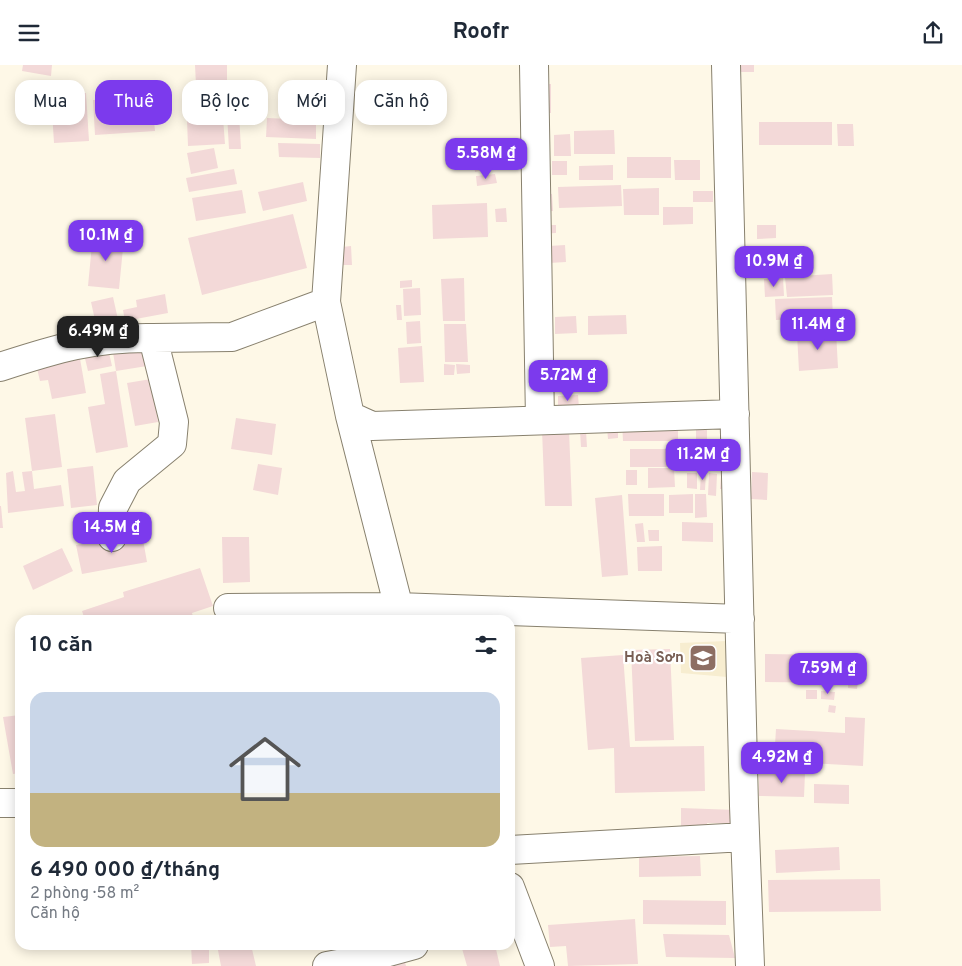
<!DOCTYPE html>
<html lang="vi">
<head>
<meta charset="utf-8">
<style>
  body { margin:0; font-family:Overpass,sans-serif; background:#f2f2f3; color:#1f2937; height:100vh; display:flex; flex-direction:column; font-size:19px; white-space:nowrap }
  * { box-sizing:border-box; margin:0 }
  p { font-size:16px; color:#747a83 }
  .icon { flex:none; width:28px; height:28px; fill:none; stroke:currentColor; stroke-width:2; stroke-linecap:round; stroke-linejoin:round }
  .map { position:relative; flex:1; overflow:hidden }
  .details { position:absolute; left:15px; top:550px; width:500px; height:335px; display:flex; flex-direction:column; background:#fff; border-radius:15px; box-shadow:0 2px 12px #0003 }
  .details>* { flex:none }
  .banner { position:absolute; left:15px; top:15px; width:500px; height:45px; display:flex; gap:10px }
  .price { position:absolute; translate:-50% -42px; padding:0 11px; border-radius:10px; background:#7c3aed; color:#fff; font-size:16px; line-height:32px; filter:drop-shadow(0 1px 2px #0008) }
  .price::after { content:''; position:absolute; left:50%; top:30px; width:15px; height:11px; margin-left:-8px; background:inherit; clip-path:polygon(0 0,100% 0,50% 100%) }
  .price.current { background:#222; color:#fff }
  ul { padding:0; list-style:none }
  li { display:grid; align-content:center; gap:10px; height:265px; padding:0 15px }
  li span { display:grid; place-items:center; height:155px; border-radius:15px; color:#555 }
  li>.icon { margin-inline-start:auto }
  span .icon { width:90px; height:90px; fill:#fffc; stroke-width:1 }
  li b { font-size:21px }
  h2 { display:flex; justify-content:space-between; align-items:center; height:60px; padding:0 15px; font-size:21px }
  .tag { padding:0 18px; border-radius:15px; background:#fff; box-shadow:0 2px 12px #0003; font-size:18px; line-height:45px }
  .tag.current { background:#7c3aed; color:#fff }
  header { display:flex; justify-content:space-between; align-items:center; height:65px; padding:0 15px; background:#fff; font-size:22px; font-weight:700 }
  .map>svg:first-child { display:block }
  .built { fill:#f7edd0 }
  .building { fill:#f3d9d8 }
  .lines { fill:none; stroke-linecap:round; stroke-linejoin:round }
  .minor-casing { stroke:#88816e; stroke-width:30 }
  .minor { stroke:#fff; stroke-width:28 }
  .labels { text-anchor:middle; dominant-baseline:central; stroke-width:4.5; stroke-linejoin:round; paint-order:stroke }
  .education-label { font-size:15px; font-weight:bold; fill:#785e54; stroke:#fff; text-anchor:end }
</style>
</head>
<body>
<header><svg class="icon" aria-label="menu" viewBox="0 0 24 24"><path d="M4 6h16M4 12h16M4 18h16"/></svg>Roofr<svg class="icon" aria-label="share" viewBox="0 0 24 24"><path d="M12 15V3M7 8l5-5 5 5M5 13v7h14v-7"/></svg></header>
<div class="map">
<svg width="962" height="901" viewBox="0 0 962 901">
  <rect width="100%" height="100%" fill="#fef8e7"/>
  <!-- built -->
  <path class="built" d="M726,576L727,612L681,608L680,578Z"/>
  <!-- building -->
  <path class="building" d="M23,0H52L51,11L22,6Z
    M195,0H227V19L196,20Z
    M741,0H754V7H740Z
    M537,19H551V48H538Z
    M86,28L89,76L54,78L51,30Z
    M238,31L241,84H229L227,49L186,51L185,33Z
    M152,32L155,66L95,70L93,35Z
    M223,53L225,79L188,81L187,55Z
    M267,53L316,55V74L266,72Z
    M759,57H832V80H759Z
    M837,59H853L854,81H838Z
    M614,65L615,89H574V66Z
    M570,69L571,91H554V70Z
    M278,78L320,79V93L279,92Z
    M214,83L218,103L191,109L187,88Z
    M491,92L493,103L475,107L473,95Z
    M627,92H671V113H627Z
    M674,95H700V115H675Z
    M552,96H567V110H552Z
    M613,100V115H579V101Z
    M234,104L237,119L189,127L186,113Z
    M495,109L497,118L477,121L476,111Z
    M303,117L307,136L263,146L258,127Z
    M621,120L622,141L559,143L558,122Z
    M659,123V150H624L623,124Z
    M242,125L246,148L196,156L192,133Z
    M693,126H713V137H693Z
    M552,129L553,146L542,147L541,130Z
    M487,138L488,172L433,174L432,140Z
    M663,142H693V159L663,160Z
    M506,143L507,157H496L495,144Z
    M293,149L307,203L202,230L188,173Z
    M538,160H556V168L538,169Z
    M757,160H776V173L757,174Z
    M93,169L124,173L119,224L88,221Z
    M565,180L566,197L549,198V181Z
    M351,181L352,200H343L342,182Z
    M832,209L833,230L787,232L785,212Z
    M464,213L465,256H443L441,214Z
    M783,213L784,231L765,232L764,214Z
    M412,215V222L400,223V216Z
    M420,223L421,250L404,251L403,224Z
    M165,229L168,248L125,256L123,245L137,242L136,235Z
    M113,232L119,259L97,264L91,237Z
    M832,232L833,252L776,255L775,234Z
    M396,240H401L402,255H397Z
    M626,250L627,269L588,270V251Z
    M576,251L577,268L555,269V252Z
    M420,256L421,278L407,279L406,257Z
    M444,259H466L468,297H445Z
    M836,266L838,303L799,306L797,269Z
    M142,275L147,301L116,306L112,281Z
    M107,279L112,301L88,306L83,285Z
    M422,281L424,317L400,318L398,283Z
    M79,288L86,328L52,334L48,315L40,316L35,295Z
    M444,299L455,300L454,310H444Z
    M456,299L470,300V308L457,309Z
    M116,306L128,382L96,388L88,342L105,339L100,309Z
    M151,314L158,357L135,361L127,318Z
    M578,330L579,343H558V331Z
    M55,349L62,402L32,406L25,353Z
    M236,353L276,359L272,390L231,384Z
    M622,357H678V376H623Z
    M618,362V373L608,374L607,363Z
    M542,365H569L572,441H545Z
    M696,365H707V403H696Z
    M580,366H586L587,382H581Z
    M630,384H676V402H630Z
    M680,386L694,387L693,405H680Z
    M258,399L282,403L278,430L253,425Z
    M93,401L97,440L71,443L67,404Z
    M648,403H674L675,422L648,423Z
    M626,405H637V420H626Z
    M13,406L16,427L25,426L22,407L32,406L34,424L61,420L64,441L8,448L6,408Z
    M752,407L768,408L767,435L751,434Z
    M687,408H697V424L687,423Z
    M701,408H706L705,425H700Z
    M709,408L717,409L716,431L708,430Z
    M721,412H727L726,424H720Z
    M628,429H664V451H629Z
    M693,429V448H669V430Z
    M695,429H706L707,452L695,453Z
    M622,430L628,510L602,512L595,433Z
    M0,441H1L3,463H0Z
    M682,457L713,458V477L682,476Z
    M643,458L645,477H637L635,459Z
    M648,465H659V476H649Z
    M142,469L147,497L82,509L76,480Z
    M222,472H249L250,517L223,518Z
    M662,481V506H638L637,482Z
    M62,483L73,506L33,525L23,501Z
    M200,503L213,541L192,548L194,555H85L82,546L124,532L123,527Z
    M670,584L674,675L635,676L631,585Z
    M765,589L839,590V618L765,617Z
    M623,590L630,682L704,681L705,726L615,728L614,683L588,685L581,593Z
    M849,606L859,607L857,624L848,623Z
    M806,625H817V634H806Z
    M821,626L835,627L834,635L821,634Z
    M829,640L836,641L835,648L828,647Z
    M20,650V708L13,709L3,652Z
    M845,652L865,653L863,701L774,696L776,664L845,668Z
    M759,707L805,708L804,732L759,731Z
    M814,719L849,720V739L814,738Z
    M681,743L736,745V759L707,758V768H681Z
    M839,782L840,805L776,808L775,785Z
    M700,791L701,811L639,812V792Z
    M880,814L881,846L769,847L768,815Z
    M643,835L726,836V860L643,859Z
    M635,854L638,899L568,901L566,881L550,882L548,860Z
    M663,869L729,870L735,893L666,892Z
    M191,880H209V898L192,899Z
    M217,880H251L256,901H221Z
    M461,880H495L500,901H467Z
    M403,889L406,901H381Z"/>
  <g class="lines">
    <defs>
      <path id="minor" d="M342,0L326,237L350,351L402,555
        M534,0L540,355
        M726,0L744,741L750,901
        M0,302C55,284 94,272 153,273
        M350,351L372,361L735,349
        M112,472L113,443L127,416L172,379L174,357L153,273L232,272L326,237
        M228,543L397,542L740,554
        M0,738H20
        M510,785L745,772
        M510,822L540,901
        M327,901L365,894
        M357,901L363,894L414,880"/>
    </defs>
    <!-- minor casing -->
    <use href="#minor" class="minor-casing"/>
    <!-- minor -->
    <use href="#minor" class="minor"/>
  </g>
  <!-- icons -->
  <defs>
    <symbol id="school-square" viewBox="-11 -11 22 22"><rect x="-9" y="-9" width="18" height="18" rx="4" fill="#8d6e63" stroke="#fff"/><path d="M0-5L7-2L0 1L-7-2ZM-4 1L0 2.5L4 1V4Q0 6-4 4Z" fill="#fff"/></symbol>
  </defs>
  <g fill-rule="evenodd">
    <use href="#school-square" x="687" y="577" width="32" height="32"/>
  </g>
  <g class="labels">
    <!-- education labels -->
    <g class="education-label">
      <text x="684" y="593">Hoà Sơn</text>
    </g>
  </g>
</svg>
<b class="price" style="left:486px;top:115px">5.58M ₫</b>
<b class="price" style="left:106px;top:197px">10.1M ₫</b>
<b class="price" style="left:774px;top:223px">10.9M ₫</b>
<b class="price" style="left:818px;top:286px">11.4M ₫</b>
<b class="price current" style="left:98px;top:293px">6.49M ₫</b>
<b class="price" style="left:568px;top:337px">5.72M ₫</b>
<b class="price" style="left:703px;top:416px">11.2M ₫</b>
<b class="price" style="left:112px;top:489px">14.5M ₫</b>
<b class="price" style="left:828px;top:630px">7.59M ₫</b>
<b class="price" style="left:782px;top:719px">4.92M ₫</b>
<div class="banner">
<a class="tag">Mua</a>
<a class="tag current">Thuê</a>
<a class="tag">Bộ lọc</a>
<a class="tag">Mới</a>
<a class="tag">Căn hộ</a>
</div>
<section class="details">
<h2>10 căn<svg class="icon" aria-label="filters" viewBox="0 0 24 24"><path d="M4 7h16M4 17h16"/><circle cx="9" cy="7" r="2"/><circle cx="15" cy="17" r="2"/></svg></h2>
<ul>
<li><span style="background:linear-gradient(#c9d6e8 65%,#c2b280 0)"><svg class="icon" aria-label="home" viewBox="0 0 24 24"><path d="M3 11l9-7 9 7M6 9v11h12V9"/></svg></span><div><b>6 490 000 ₫/tháng</b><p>2 phòng · 58 m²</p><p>Căn hộ</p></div></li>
</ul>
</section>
</div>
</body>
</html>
